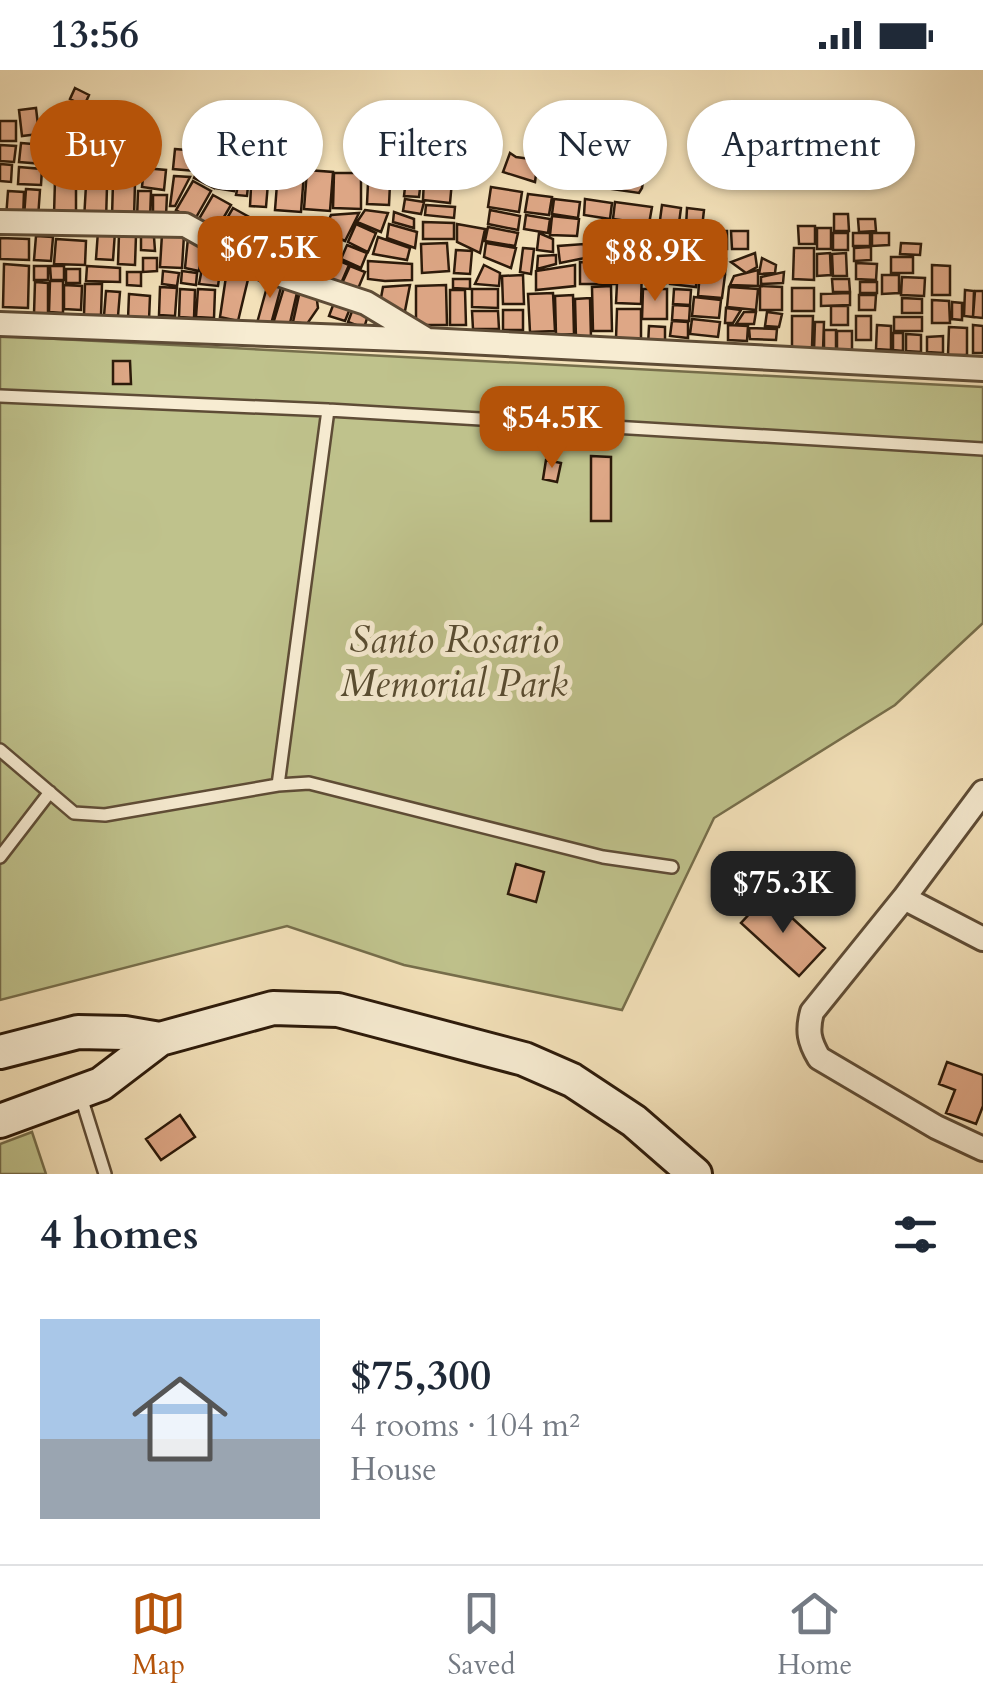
<!DOCTYPE html>
<html lang="en">
<head>
<meta charset="utf-8">
<style>
  body { margin:0; font-family:Cardo,serif; background:#f2f2f3; color:#1f2937; height:100vh; display:flex; flex-direction:column; font-size:38px; white-space:nowrap }
  * { box-sizing:border-box; margin:0 }
  p { font-size:32px; color:#747a83 }
  .icon { flex:none; width:55px; height:55px; fill:none; stroke:currentColor; stroke-width:2; stroke-linecap:round; stroke-linejoin:round }
  .map { position:relative; height:1104px; overflow:hidden }
  .panel { display:flex; flex-direction:column; background:#fff; flex:1 }
  .panel>* { flex:none }
  .banner { position:absolute; left:30px; top:30px; width:925px; height:90px; display:flex; gap:20px }
  .price { position:absolute; translate:-50% -85px; padding:0 22px; border-radius:20px; background:#b45309; color:#fff; font-size:32px; line-height:65px; filter:drop-shadow(0 2px 5px #0008) }
  .price::after { content:''; position:absolute; left:50%; top:60px; width:30px; height:22px; margin-left:-15px; background:inherit; clip-path:polygon(0 0,100% 0,50% 100%) }
  .price.current { background:#222; color:#fff }
  ul { padding:0; list-style:none }
  li { display:flex; align-items:center; gap:30px; height:250px; padding:0 40px }
  li span { display:grid; place-items:center; flex:none; width:280px; height:200px; border-radius:0px; color:#555 }
  li>.icon { margin-inline-start:auto }
  span .icon { width:120px; height:120px; fill:#fffc; stroke-width:1 }
  li b { font-size:42px }
  h2 { display:flex; justify-content:space-between; align-items:center; height:120px; padding:0 40px; font-size:42px }
  .pill { padding:0 35px; border-radius:45px; background:#fff; box-shadow:0 2px 8px #0004; font-size:35px; line-height:90px }
  .pill.current { background:#b45309; color:#fff }
  .status { display:flex; justify-content:space-between; align-items:center; height:70px; padding:0 50px; background:#fff; direction:ltr }
  .status svg { height:28px; fill:currentColor }
  .tab-bar { display:flex; justify-content:space-around; align-items:center; height:140px; border-top:2px solid #e0e1e3; background:#fff; font-size:28px; color:#747a83 }
  .tab-bar a { display:grid; justify-items:center; gap:5px }
  .tab-bar .current { color:#b45309 }
  .map>svg:first-child { display:block }
  .green { fill:#bfc28c; stroke:#766e4b; stroke-width:2.5 }
  .building { fill:#dea786; stroke:#2c1a0a; stroke-width:2.5 }
  .lines { fill:none; stroke-linecap:round; stroke-linejoin:round }
  .lane-casing { stroke:#5e4c36; stroke-width:16 }
  .street-casing { stroke:#5e4c36; stroke-width:28 }
  .secondary-casing { stroke:#2c1a0a; stroke-width:38 }
  .lane { stroke:#f7ecd2; stroke-width:11 }
  .street { stroke:#f7ecd2; stroke-width:22 }
  .secondary { stroke:#f7ecd2; stroke-width:32 }
  .labels { text-anchor:middle; dominant-baseline:central; stroke-width:10; stroke-linejoin:round; paint-order:stroke }
  .park-label { font-size:38px; font-style:italic; fill:#584c31; stroke:#f7ecd2 }
</style>
</head>
<body>
<div class="status"><b>13:56</b><svg viewBox="0 0 49 12"><path d="M0 12V9h3v3zM5 12V6h3v6zM10 12V3h3v9zM15 12V0h3v12zM26 1h20v11H26zM47 4h2v5h-2z"/></svg></div>
<div class="map">
<svg width="983" height="1104" viewBox="0 0 983 1104">
  <rect width="100%" height="100%" fill="#f3e1b9"/>
  <filter id="stains"><feTurbulence type="fractalNoise" baseFrequency=".002" numOctaves="4"/><feColorMatrix values="0 0 0 0 .2 0 0 0 0 .09 0 0 0 0 .02 0 0 0 .5 -.17"/></filter>
  <radialGradient id="worn" r=".72"><stop offset=".6" stop-color="#630" stop-opacity="0"/><stop offset="1" stop-color="#630" stop-opacity=".3"/></radialGradient>
  <!-- green -->
  <path class="green" d="M0,266L983,317V553L895,635L714,748L622,940L404,895L287,856L0,930Z
    M32,1062L46,1104H0V1074Z"/>
  <!-- building -->
  <path class="building" d="M75,18L89,25L84,36L70,29Z
    M36,38L39,64L22,66L19,40Z
    M0,51H16V71H0Z
    M620,64L636,66L639,90L618,89Z
    M21,73L44,75L43,94L19,92Z
    M0,75L16,76L14,92L0,91Z
    M203,76L219,79L216,99L200,91Z
    M63,79H79V99L63,100Z
    M175,79L197,81L195,101L173,99Z
    M83,80L101,82L98,111L80,108Z
    M510,83L516,87L538,90L535,112L503,102Z
    M104,86L114,88L111,113L101,111Z
    M118,88L141,91L138,111L116,109Z
    M46,89H60V103H46Z
    M221,90L239,94L234,121L215,118Z
    M0,94L12,95L11,112L0,111Z
    M200,96L217,105L214,118L194,108Z
    M242,96L250,97L247,126L236,125Z
    M19,97L42,99L41,115L18,114Z
    M570,97L643,112L642,118L639,123L570,113Z
    M144,98L166,100L164,120L142,117Z
    M252,99L269,101L266,137L250,136Z
    M307,100L333,102L330,141L304,139Z
    M278,101L304,103L301,142L275,140Z
    M334,103H361V139L333,138Z
    M174,106L190,107L175,136H170Z
    M406,108L421,110L419,127L404,126Z
    M424,109L452,111L450,133L423,130Z
    M55,110H76V146L54,145Z
    M193,111L211,121L194,151L176,140Z
    M113,112L135,113L134,148L112,147Z
    M368,113L390,114L389,135L367,134Z
    M86,115L107,116L106,151L84,150Z
    M491,117L522,122L519,142L488,137Z
    M26,119L40,120L38,148L24,147Z
    M8,121L24,122L23,149L6,148Z
    M138,121H151L150,149H137Z
    M528,124L552,127L549,145L525,142Z
    M153,125H167L166,146H153Z
    M213,125L231,135L214,164L196,154Z
    M405,129L424,132L421,144L403,141Z
    M554,129L580,132L578,148L552,144Z
    M585,129L612,133L610,149L584,145Z
    M615,132L652,137L649,154L613,149Z
    M426,135L455,137L454,148L425,145Z
    M662,135L681,138L679,153L660,150Z
    M233,138L251,148L233,178L216,167Z
    M687,138L704,140L702,158L686,157Z
    M365,140L388,143L381,162L357,152Z
    M490,140L520,146L518,160L488,154Z
    M394,142L414,149V158L393,152Z
    M359,143L345,171L324,161L331,145Z
    M834,144H848L849,161H834Z
    M526,145L550,149L548,163L524,159Z
    M552,146L579,149L577,166L550,165Z
    M858,149H875L876,161L859,162Z
    M423,152L454,153V169H423Z
    M356,154L376,163L368,182L348,172Z
    M389,154L417,162L415,178L387,168Z
    M457,154L485,159L480,183L457,172Z
    M798,156H815V174H799Z
    M488,157L518,163L515,176L485,171Z
    M666,157H682V175H666Z
    M284,158L308,170L296,195L273,183Z
    M817,158H831V179H817Z
    M707,159V178H691L690,160Z
    M263,160L277,168L269,180L256,172Z
    M98,161L115,162L113,190L96,189Z
    M318,161L338,169L331,186L311,177Z
    M710,161H727V179H710Z
    M731,161H748V179H732Z
    M539,163L553,169V182L537,180Z
    M833,163H848V180H833Z
    M853,163H870V176H853Z
    M872,163H889V175L872,176Z
    M119,164L136,165L135,195L118,194Z
    M162,164L184,165L182,198L160,197Z
    M36,166L53,167L51,191L34,190Z
    M141,166L154,167L155,181L141,180Z
    M622,166H657V188H623Z
    M378,167L410,178L407,190L373,184Z
    M0,168L29,169V190L0,189Z
    M188,168L203,176L199,201L185,198Z
    M56,169L86,171L85,195L54,194Z
    M618,172L620,187L589,189L588,175Z
    M447,173L449,201L422,203L421,174Z
    M486,173L516,178L511,198L484,187Z
    M901,173L921,174L920,185L900,184Z
    M584,174L585,188L560,193L558,176Z
    M347,175L367,183L361,198L341,189Z
    M871,177V190L854,191V178Z
    M206,178L222,187L218,216L199,214Z
    M308,178L329,188L318,214L296,204Z
    M523,178L534,179L531,204L520,202Z
    M794,178H814V210L793,209Z
    M456,180L472,181L470,204L454,203Z
    M755,183L757,197L746,203L731,192Z
    M830,183L831,205L817,206V184Z
    M846,183L847,206H833L832,184Z
    M679,184L698,185V201L678,199Z
    M556,185V194L537,199L538,186Z
    M702,187L726,189L725,204L700,201Z
    M891,187H913V203H891Z
    M143,188H157V201L143,202Z
    M333,188L349,195L339,218L323,212Z
    M762,188L776,195L775,203L759,204Z
    M368,191L412,194V210L385,211L368,209Z
    M580,192L615,193V214H580Z
    M228,193L250,201L238,251L220,247Z
    M665,193L666,213L646,214L645,194Z
    M856,193L877,194L876,210L856,209Z
    M4,194L29,196L28,238L3,237Z
    M618,194L642,195L641,234L616,233Z
    M484,195L500,203L499,216L475,214Z
    M575,195V216L536,220V201Z
    M932,195L950,196V225H932Z
    M34,196H48V210H34Z
    M50,196H64V210H51Z
    M87,196L120,198V212L86,211Z
    M350,196L365,202L355,226L339,220Z
    M66,199H80V213H66Z
    M671,200L697,202L696,217L670,214Z
    M758,200V216L730,215L734,206Z
    M163,201L179,203L177,216L162,214Z
    M182,201L197,203L196,215L181,213Z
    M127,202H141V216L127,215Z
    M700,202L725,205L722,228L698,226Z
    M784,202L783,213L761,214V207Z
    M523,205L524,234H503L502,206Z
    M882,205H899V223L882,224Z
    M270,206L283,210L271,254L257,253Z
    M902,207L925,208L924,226L901,225Z
    M453,209H470V219L453,218Z
    M832,209H849L850,222H833Z
    M50,211H63V243L49,242Z
    M286,211L299,214L290,253L273,254Z
    M35,212L48,213V244H34Z
    M860,212H877V223H860Z
    M85,214H102L101,245H84Z
    M64,215L82,216L81,240L64,239Z
    M410,215L404,246L380,233L383,217Z
    M446,215L447,255H416V216Z
    M301,216L316,223L318,238L307,254L293,252Z
    M611,216L612,261H593L592,217Z
    M760,216L782,217V240H760Z
    M160,217L177,218L175,246L159,245Z
    M729,217L758,219L756,240L727,237Z
    M792,218H814V241H792Z
    M180,219L195,220L194,248L179,247Z
    M198,219L215,220L214,248L196,247Z
    M472,219H498V238L472,237Z
    M643,219H667V249H642Z
    M674,219L691,220L690,235L673,234Z
    M450,220H465L466,255H450Z
    M965,220L974,221L973,247L964,246Z
    M106,221L120,222L118,246H104Z
    M975,221H983V248L973,247Z
    M553,223L555,261L530,262L528,224Z
    M850,223V235L821,236V224Z
    M129,224L150,226L149,250L128,249Z
    M573,225L574,264L556,265L555,226Z
    M859,225H876L875,240H859Z
    M694,227L721,230L719,248L692,246Z
    M590,228L591,268L576,269L575,229Z
    M902,228L922,229V243H902Z
    M335,230L351,236L345,251L329,246Z
    M932,230L949,231L950,253H932Z
    M952,232L962,233V250L952,249Z
    M673,235L690,236L689,251L672,250Z
    M354,236L369,242L364,258L348,252Z
    M831,236H848V255H831Z
    M726,238L741,240L733,253H725Z
    M617,239H641V270L616,269Z
    M503,240H523V260H503Z
    M472,241H498L499,259H473Z
    M744,242H756L754,254H736Z
    M767,242L782,244L779,257L765,256Z
    M792,246H813L812,278H792Z
    M856,246H871V270H856Z
    M894,247H922V261H894Z
    M692,249L720,252L718,267L690,264Z
    M672,251L688,252V268L670,266Z
    M815,252H824L823,280H814Z
    M728,255L748,256L747,271L728,270Z
    M877,255L891,256V280L876,279Z
    M973,255L983,256V283H973Z
    M649,256L665,257V274L648,275Z
    M949,257L967,258V285H948Z
    M749,258L777,259L776,270L750,269Z
    M824,260H836V284H824Z
    M837,261H852V285H837Z
    M893,263H903V281L893,280Z
    M906,264L921,265V282L906,281Z
    M943,266V283L927,282V267Z
    M113,291H130L131,314H113Z
    M591,386L611,387V451H591Z
    M546,390L561,393L557,412L543,409Z
    M516,794L544,802L536,832L508,824Z
    M767,825L825,878L799,906L741,853Z
    M947,992L983,1005V1036L976,1054L946,1043L955,1020L939,1014Z
    M180,1045L195,1067L161,1090L146,1069Z"/>
  <g class="lines">
    <defs>
      <path id="lane" d="M0,326L328,340L983,379
        M0,680L74,743L105,745L278,715L309,713L603,787L672,797
        M278,715L328,340
        M0,787L50,722
        M81,1027L105,1104"/>
      <path id="street" d="M0,152L185,155L266,200L366,233L424,268
        M0,254L427,270L983,299
        M983,722L904,828L812,942C807,961 809,971 819,988L936,1057L983,1079
        M904,828L983,869"/>
      <path id="secondary" d="M0,982L78,962L125,963L160,969
        M0,1051L101,1014L160,969L273,938L338,940L524,989L572,1010L634,1051L695,1104"/>
    </defs>
    <!-- lane casing -->
    <use href="#lane" class="lane-casing"/>
    <!-- street casing -->
    <use href="#street" class="street-casing"/>
    <!-- secondary casing -->
    <use href="#secondary" class="secondary-casing"/>
    <!-- lane -->
    <use href="#lane" class="lane"/>
    <!-- street -->
    <use href="#street" class="street"/>
    <!-- secondary -->
    <use href="#secondary" class="secondary"/>
  </g>
  <g class="labels">
    <!-- park labels -->
    <g class="park-label">
      <text x="454" y="570">Santo Rosario<tspan x="454" dy="44">Memorial Park</tspan></text>
    </g>
  </g>
  <rect width="100%" height="100%" filter="url(#stains)"/>
  <rect width="100%" height="100%" fill="url(#worn)"/>
</svg>
<b class="price" style="left:270px;top:231px">$67.5K</b>
<b class="price" style="left:655px;top:234px">$88.9K</b>
<b class="price" style="left:552px;top:401px">$54.5K</b>
<b class="price current" style="left:783px;top:866px">$75.3K</b>
<div class="banner">
<a class="pill current">Buy</a>
<a class="pill">Rent</a>
<a class="pill">Filters</a>
<a class="pill">New</a>
<a class="pill">Apartment</a>
</div>
</div>
<section class="panel">
<h2>4 homes<svg class="icon" aria-label="filters" viewBox="0 0 24 24"><path d="M4 7h16M4 17h16"/><circle cx="9" cy="7" r="2"/><circle cx="15" cy="17" r="2"/></svg></h2>
<ul>
<li><span style="background:linear-gradient(#a9c7e8 60%,#9aa5b1 0)"><svg class="icon" aria-label="home" viewBox="0 0 24 24"><path d="M3 11l9-7 9 7M6 9v11h12V9"/></svg></span><div><b>$75,300</b><p>4 rooms · 104 m²</p><p>House</p></div></li>
</ul>
</section>
<nav class="tab-bar">
<a class="current"><svg class="icon" aria-label="map" viewBox="0 0 24 24"><path d="M3 6l6-2 6 2 6-2v14l-6 2-6-2-6 2zM9 4v14M15 6v14"/></svg>Map</a>
<a><svg class="icon" aria-label="saved" viewBox="0 0 24 24"><path d="M7 4h10v16l-5-4-5 4z"/></svg>Saved</a>
<a><svg class="icon" aria-label="home" viewBox="0 0 24 24"><path d="M3 11l9-7 9 7M6 9v11h12V9"/></svg>Home</a>
</nav>
</body>
</html>
